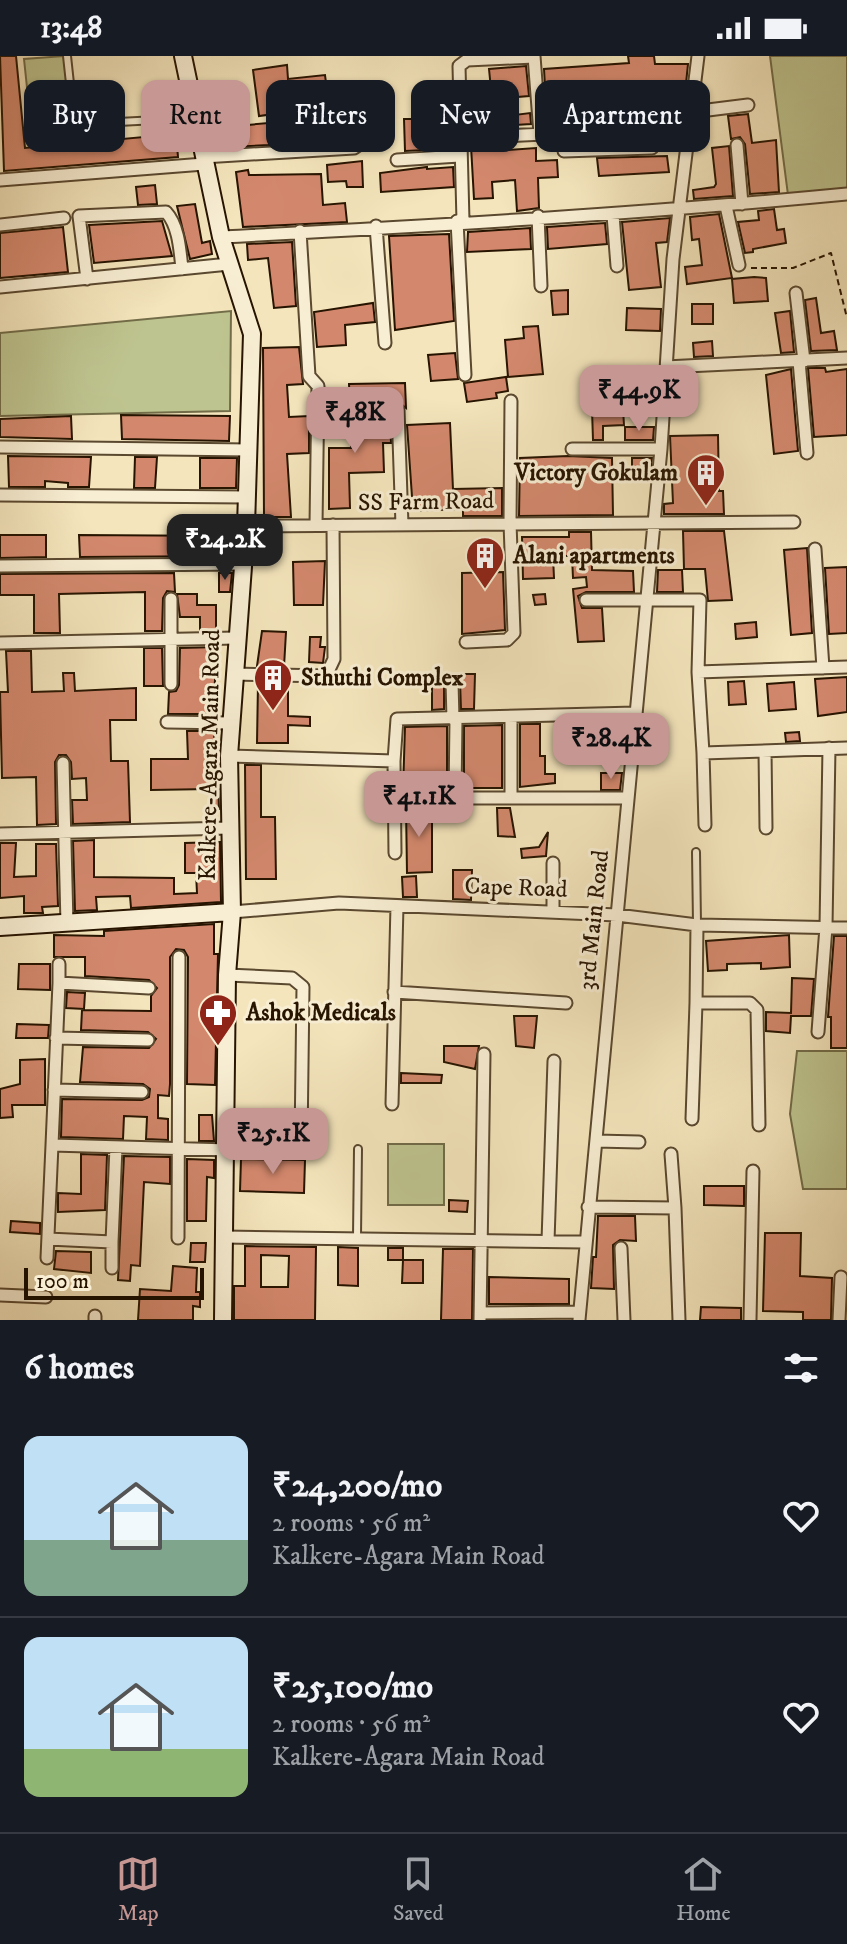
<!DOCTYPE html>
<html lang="en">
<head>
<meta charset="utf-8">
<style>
  body { margin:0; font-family:"IM FELL DW Pica",serif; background:#242831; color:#f1f3f6; height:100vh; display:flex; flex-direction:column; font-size:30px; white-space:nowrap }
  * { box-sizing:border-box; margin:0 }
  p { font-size:26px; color:#9ea1a6 }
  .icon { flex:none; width:44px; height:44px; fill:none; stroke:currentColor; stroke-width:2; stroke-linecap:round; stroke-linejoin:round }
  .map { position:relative; height:1264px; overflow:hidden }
  .panel { display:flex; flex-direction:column; background:#171b24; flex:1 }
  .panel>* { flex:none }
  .guide { position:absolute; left:24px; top:24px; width:800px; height:72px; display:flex; gap:16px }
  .scale { position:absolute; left:24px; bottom:20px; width:180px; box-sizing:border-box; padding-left:8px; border:4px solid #271400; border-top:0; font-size:22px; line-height:28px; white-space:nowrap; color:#271400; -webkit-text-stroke:6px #f8eed3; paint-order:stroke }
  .price { position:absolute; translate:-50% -68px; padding:0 18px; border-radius:16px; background:#c59692; color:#111; font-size:26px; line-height:52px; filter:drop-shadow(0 2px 4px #0008) }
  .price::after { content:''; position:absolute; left:50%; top:48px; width:24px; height:18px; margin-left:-12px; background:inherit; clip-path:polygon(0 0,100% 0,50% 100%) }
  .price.current { background:#222; color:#fff }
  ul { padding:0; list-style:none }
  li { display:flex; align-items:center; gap:24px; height:200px; padding:0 24px }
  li+li { border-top:2px solid #363941 }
  li span { display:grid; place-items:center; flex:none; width:224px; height:160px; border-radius:16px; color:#555 }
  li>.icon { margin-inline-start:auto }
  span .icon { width:96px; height:96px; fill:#fffc; stroke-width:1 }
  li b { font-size:34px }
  h2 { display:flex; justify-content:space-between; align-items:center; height:96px; padding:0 24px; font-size:34px }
  .chip { padding:0 28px; border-radius:16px; background:#171b24; box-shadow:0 2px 6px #0004; font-size:28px; line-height:72px }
  .chip.current { background:#c59692; color:#111 }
  .status { display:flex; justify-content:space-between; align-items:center; height:56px; padding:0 40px; background:#171b24; direction:ltr }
  .status svg { height:22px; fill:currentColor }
  .tab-bar { display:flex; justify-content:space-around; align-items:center; height:112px; border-top:2px solid #363941; background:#171b24; font-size:22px; color:#9ea1a6 }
  .tab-bar a { display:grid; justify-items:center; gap:4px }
  .tab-bar .current { color:#c59692 }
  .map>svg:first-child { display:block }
  .green { fill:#bec48f; stroke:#726c48; stroke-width:2 }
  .building { fill:#d3886d; stroke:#271400; stroke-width:2; fill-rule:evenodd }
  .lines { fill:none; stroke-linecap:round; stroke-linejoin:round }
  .lane-casing { stroke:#5a482f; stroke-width:10 }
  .street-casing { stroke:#5a482f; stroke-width:15 }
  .secondary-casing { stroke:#271400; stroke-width:20 }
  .path { stroke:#271400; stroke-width:2; stroke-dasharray:6 4; stroke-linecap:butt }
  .lane { stroke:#f8eed3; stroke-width:6 }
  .street { stroke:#f8eed3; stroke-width:11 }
  .secondary { stroke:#f8eed3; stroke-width:16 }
  .labels { text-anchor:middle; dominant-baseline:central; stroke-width:6; stroke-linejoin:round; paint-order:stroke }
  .poi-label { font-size:24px; font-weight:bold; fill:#271400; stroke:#f8eed3; text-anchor:start }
  .street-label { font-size:24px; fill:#271400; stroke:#f8eed3 }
</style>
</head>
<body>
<div class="status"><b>13:48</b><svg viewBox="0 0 49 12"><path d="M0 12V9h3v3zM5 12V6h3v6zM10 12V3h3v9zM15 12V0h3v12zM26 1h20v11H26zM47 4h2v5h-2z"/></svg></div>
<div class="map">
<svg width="847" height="1264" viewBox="0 0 847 1264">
  <rect width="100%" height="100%" fill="#f4e5bc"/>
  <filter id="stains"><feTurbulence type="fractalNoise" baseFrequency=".0025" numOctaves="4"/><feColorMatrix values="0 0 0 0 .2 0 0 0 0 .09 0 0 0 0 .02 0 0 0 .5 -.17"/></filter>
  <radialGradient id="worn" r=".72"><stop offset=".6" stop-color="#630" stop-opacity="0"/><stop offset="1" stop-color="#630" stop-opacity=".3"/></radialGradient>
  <!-- green -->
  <path class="green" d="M64,0L72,75L32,79L24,3Z
    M770,0H847V132L788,139Z
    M119,31L121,48L80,53L78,35Z
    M231,255L230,355L0,360V277Z
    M797,995H847V1133H803L790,1058Z
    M388,1088H444V1149H388Z"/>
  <!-- building -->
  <path class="building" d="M0,0H16L25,92L176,78L178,101L4,115Z
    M628,0H654L655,8H688L683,56H659L660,65L642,66L643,84H627V67L604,68L605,85L574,86L573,68H566L564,46L655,41L662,38V29L655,25L545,30L544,13L629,7Z
    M287,9L288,23L325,19L331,65L354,64L355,81L313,86L310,53L259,60L253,14Z
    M526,10L529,40L492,43L489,13Z
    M429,39H451L452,59H430Z
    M530,57L531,68L515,69L514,59Z
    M748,58L752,87L776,84L779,136L750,138L745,88L740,81L731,83L728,60Z
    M490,61L491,72L469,73V63Z
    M404,63H428L426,94L405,95Z
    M268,67L269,89L229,91L227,71Z
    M493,89L494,95L536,92V105L557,104L558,121L538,122L539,152L517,155L515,124L492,126L493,142L474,143L471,90Z
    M729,90L733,140L694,143L693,134L714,131L716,128L712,92Z
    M667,100L669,116L599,120L597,102Z
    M362,105L363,131H347L346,125L328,126L327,109Z
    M427,111V113L453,111L454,131L381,136L380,117Z
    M248,114L249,119L321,118L323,149L345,147L347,166L243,171L236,116Z
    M155,129L157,148L138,149L136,131Z
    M195,148L202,187L210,185L212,198L190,203L177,150Z
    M774,153L777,174L784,173L786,187L753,193V196L745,197L738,166L759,164L758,155Z
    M719,158L732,222L687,228L685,211L702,209L699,183L692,184L690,161Z
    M670,162L667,186L656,187L661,231L629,234L622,166Z
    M162,165L172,200L94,207L89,169Z
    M605,167L607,188L548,193L547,171Z
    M63,171L68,216L0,222V177Z
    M530,172L531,193L467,196L468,176Z
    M449,178L454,265L395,274L389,180Z
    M292,186L296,250L274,252L268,202L248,204L247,188Z
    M754,221L766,222L768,245L734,247L732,223Z
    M568,234V258L553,259L551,235Z
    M816,242L821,277L834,275L837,294L811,295L805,244Z
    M373,247L375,266L345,269L346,289L317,291L314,256Z
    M692,248H713V268H692Z
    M627,252L661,253L660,275L626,274Z
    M790,255L794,296L781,297L775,257Z
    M538,270L543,318L508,321L505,284L524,282L523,271Z
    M712,285L713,300L694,301L693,287Z
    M299,291L303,328L287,329L289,361L309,360V397L287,398L291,461H264L263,292Z
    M455,297L458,323L431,325L428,299Z
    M808,312H825L826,316L847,313V379L814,381Z
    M791,313L798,395L774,398L766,319Z
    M506,321L508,335L496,337L497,342L467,346L464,327Z
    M405,327L406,352L398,346L350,347L349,328Z
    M592,353H623L624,369L603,370V384H593Z
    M121,359L230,360L229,385L122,383Z
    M340,359L348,364L390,363L391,387H383L384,416L349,417L350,452L329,453V392H351V373H326V360Z
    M71,360L72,383L0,381V363Z
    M450,367L453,433L502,432V460H463V453L413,455L407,369Z
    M625,371H654L653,384H625Z
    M718,379L719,435H723L724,458H664V448L673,447L670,380Z
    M8,400L91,401L89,431H68V427L45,425V431H9Z
    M568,400L612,402L613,459L519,460L520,402Z
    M135,401H157L155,432H134Z
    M200,402H237L236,432H200Z
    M632,402H652L649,426L632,425Z
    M683,475H724L732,544L708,545L705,513H684Z
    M569,476H591L592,514L633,515L634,536H586L578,540L582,552H602L604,585L578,586L573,533L587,531L586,521L573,522L572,500H553L554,522L523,523L522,481H569Z
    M0,479H46V501L0,502Z
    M79,479L233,480V500L80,501Z
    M807,492L812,577L791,579L784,494Z
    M325,505L323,549H294L293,506Z
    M847,511V577L829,578L825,512Z
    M658,514H682L683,536H657Z
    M503,516L505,574L462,578V517Z
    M174,517L175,536L167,535L163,542L162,575H145V536L59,538L60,577H34V539H0V518Z
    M219,517H232L230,536H219Z
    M177,538H197V549H216V574H200V561H180Z
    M545,538L546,548L535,549L533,539Z
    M756,566L757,581L736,583L735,568Z
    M262,575L286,576L284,611L257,610Z
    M310,581H321L320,591H325L323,607L309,606Z
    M218,591L212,658H168L169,636L176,635L179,629L180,592Z
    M144,592H162L163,630H144Z
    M6,595H31L32,636L64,635L63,617H74L75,635L136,632V664H110L111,705H128L130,766L73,768L72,744H87L86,722L72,723L71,706L66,699H59L55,706L56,768L37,769L36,721L2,722L0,636H8Z
    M432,617L450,618L444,625V653L432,654Z
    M453,618H475L474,653H461L460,625Z
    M847,621V656L818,660L815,623Z
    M744,625L746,648L729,649L728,626Z
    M794,626L796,653L769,655L767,628Z
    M258,627L288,628V660L310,661V670L288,669V687H257Z
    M627,666L624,699L594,700L592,667Z
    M520,668H540V700H545V718H555V727L520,731Z
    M502,669V732H464V670Z
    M447,670V732L403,734L405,671Z
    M187,675H214L215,701H209L210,733L151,734V703H188Z
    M799,676L800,685L786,686L785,677Z
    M245,709H261V761H275L276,823H246Z
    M601,717H622L620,734H601Z
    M213,725H218L219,753H213Z
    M406,750H432V816L407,817Z
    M497,752H510L515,781L498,780Z
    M548,776L546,800L522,802L521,793L539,791Z
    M94,784V821L174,822V838L197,837L196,817H185V787L220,786L221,846L131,852L130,840L96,841L97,854L75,855L73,785Z
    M0,787H16L14,821L36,820V788H56L58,850L42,851L43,857H24V840L0,842Z
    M453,814H472L471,844L453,843Z
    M416,820L417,841H403L402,821Z
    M214,868V898H218L215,1029L187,1028L188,901L184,894L176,893L170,901V1028L169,1040L158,1039V1062L168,1063V1084L146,1083L147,1061L124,1060L123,1083L61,1081L62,1043L142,1044L149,1041L150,1033L143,1028L80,1026L83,991L149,992L156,983L148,976L81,974L82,954L151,955V940L157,932L149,924L85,920V901H54V879L104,880V875Z
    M789,879L790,911L761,913V907L727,908V914L708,915L706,885Z
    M834,880H847V992H831V961H828Z
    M19,908H50V934L18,933Z
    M792,922L814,923L811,960H791L790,977L766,975V956L791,957Z
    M67,936L85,937L84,953L66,952Z
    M514,960H537L534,992L516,990Z
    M17,968L49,969L48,982H16Z
    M444,990H479L475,1013L444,1006Z
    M45,1003V1049H12L13,1061L0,1062V1033L20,1028V1004Z
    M401,1017L442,1019L441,1027H401Z
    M199,1059H212L214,1085H199Z
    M81,1098L107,1099L105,1154L58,1156V1137L81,1138Z
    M124,1100L170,1101V1128L144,1126L140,1210L131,1209L130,1225L118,1224Z
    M187,1103L214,1104V1122L207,1121L206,1165H187Z
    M241,1103L305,1104L304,1137L240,1135Z
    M704,1130H744V1150L704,1149Z
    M449,1144L468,1145L467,1156L449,1155Z
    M598,1160H635L636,1185L620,1184L613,1189L614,1233L591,1232L593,1201H596Z
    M11,1165L40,1167V1178L10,1176Z
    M765,1177H801L800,1220L832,1222L831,1264H803V1256L763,1255Z
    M191,1187H206L205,1206H190Z
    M245,1190L316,1191L315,1264H234V1230H245ZM261,1199L289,1200L288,1231H261Z
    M338,1191L358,1192V1230L338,1229Z
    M388,1192H403V1204H388Z
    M443,1193H473L472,1264H441Z
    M56,1195L91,1196V1217L54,1213Z
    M403,1204H423V1227H402Z
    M173,1210L197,1212L196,1236H200V1251L193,1250V1264H138L140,1233L171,1235Z
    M489,1221L569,1223V1248H489Z
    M701,1251L741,1252V1264H700Z"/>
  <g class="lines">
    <defs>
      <path id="lane" d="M67,0L73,55L80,68L195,62
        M696,796L697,868
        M357,1181L358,1093"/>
      <path id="street" d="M534,0L540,78
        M537,39L655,33
        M692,56L748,49
        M458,82L565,77L564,95L652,92
        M737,89L742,148
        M203,101L354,92L367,83V73
        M397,104L459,100
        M0,124L204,108
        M726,150L739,209
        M613,159L617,210
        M538,160L541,230
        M457,165L465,319
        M463,165L459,10L467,4L534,1
        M0,169L64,162
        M376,170L385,287
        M300,175L309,320L318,330L316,469
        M221,181C430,170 639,158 847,138
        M87,223L79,160L166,156C179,170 180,195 182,213
        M0,231L229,208
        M796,237L804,305
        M799,305L807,397
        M666,311L847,302
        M600,343L664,346
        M348,356L398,354L402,469
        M0,391L249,394
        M572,393H661
        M0,439L246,441
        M246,470L794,466
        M815,493L823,612
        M0,510L242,508
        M171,543V628
        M586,544H700L698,616L703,697L847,692
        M466,586L507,584L514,577L510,467L511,345
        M0,587L236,582
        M698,616L847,611
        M233,618L326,620L334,603L333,469
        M452,626L453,663
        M511,662V742
        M167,666L230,667
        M765,695L766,772
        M703,697L705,769
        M229,700L394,705L395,797
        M394,705L397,663L635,657
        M63,707L67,868
        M394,742H628
        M455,742L456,663
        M0,778L229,772
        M553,807V855
        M232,856L339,847L617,859L697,869L847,872
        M697,869L696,947H750L757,954L759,1069
        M59,927V908
        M149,932L59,927L52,1089L297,1096L301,1087L303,931L292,922L227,919
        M394,936L566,947
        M818,976L826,871L829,692
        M56,982L148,984
        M54,1034L142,1036
        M392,1048L397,850
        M692,1063L696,947
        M596,1085L639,1086
        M671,1098L675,1152
        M588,1151L675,1152L679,1264
        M224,1181L584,1186
        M178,1182L179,901
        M48,1183L112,1186L116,1091
        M548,1185L554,1005
        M621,1192L624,1264
        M47,1202L52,1089
        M112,1212V1186
        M0,1239L46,1241
        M480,1257L579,1256
        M95,1264V1260
        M480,1264L484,998
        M579,1264L661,393L673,203L698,0
        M750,1264L753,1115
        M839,1264L841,1221"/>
      <path id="secondary" d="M183,0L221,181L252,278L246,470L229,700L232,856L227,919L223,1264
        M0,871L232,856"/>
    </defs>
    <!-- lane casing -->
    <use href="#lane" class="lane-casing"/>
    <!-- street casing -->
    <use href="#street" class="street-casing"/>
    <!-- secondary casing -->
    <use href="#secondary" class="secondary-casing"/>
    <!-- path -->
    <path class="path" d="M751,212H793L831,197L847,262"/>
    <!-- lane -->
    <use href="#lane" class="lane"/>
    <!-- street -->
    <use href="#street" class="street"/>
    <!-- secondary -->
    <use href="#secondary" class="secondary"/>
  </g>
  <!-- icons -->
  <defs>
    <symbol id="building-pin" viewBox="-11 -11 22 30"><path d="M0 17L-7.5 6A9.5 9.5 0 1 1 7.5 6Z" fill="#8f2418" stroke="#f8eed3"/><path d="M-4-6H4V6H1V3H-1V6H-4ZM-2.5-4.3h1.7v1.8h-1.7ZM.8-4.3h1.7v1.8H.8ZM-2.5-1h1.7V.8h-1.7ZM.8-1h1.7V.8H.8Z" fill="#fff"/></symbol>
    <symbol id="pharmacy-pin" viewBox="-11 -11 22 30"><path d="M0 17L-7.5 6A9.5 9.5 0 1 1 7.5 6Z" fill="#8f2418" stroke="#f8eed3"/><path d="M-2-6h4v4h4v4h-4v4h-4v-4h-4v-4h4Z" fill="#fff"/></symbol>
  </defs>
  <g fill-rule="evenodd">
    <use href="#building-pin" x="684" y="395" width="44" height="60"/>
    <use href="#building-pin" x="463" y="478" width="44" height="60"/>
    <use href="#building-pin" x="251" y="600" width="44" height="60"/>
    <use href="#pharmacy-pin" x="196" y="935" width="44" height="60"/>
  </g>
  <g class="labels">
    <!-- poi labels -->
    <g class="poi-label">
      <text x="678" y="417" text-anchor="end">Victory Gokulam</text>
      <text x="513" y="500">Alani apartments</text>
      <text x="301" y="622">Sthuthi Complex</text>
      <text x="246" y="957">Ashok Medicals</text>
    </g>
    <!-- street labels -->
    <g class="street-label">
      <text transform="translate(426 446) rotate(-1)">SS Farm Road</text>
      <text transform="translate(210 699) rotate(-89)">Kalkere-Agara Main Road</text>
      <text transform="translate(516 832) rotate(2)">Cape Road</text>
      <text transform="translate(594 864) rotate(-84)">3rd Main Road</text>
    </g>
  </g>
  <rect width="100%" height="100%" filter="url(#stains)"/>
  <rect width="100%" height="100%" fill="url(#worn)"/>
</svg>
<div class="scale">100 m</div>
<b class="price" style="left:639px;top:377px">₹44.9K</b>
<b class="price" style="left:355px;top:399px">₹48K</b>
<b class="price current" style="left:225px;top:526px">₹24.2K</b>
<b class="price" style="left:611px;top:725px">₹28.4K</b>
<b class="price" style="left:419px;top:783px">₹41.1K</b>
<b class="price" style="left:273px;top:1120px">₹25.1K</b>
<div class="guide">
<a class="chip">Buy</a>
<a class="chip current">Rent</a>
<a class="chip">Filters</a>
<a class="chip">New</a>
<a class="chip">Apartment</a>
</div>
</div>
<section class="panel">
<h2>6 homes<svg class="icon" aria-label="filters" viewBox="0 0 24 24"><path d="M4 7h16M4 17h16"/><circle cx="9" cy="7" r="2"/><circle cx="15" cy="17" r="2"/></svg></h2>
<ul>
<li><span style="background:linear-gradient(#bfe0f5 65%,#7fa58c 0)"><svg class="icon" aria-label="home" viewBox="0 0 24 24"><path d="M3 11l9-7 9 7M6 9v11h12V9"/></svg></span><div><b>₹24,200/mo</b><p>2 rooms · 56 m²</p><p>Kalkere-Agara Main Road</p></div><svg class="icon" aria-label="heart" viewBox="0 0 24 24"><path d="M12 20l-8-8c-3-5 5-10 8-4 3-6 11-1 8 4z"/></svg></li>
<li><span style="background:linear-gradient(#bfe0f5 70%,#8fb573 0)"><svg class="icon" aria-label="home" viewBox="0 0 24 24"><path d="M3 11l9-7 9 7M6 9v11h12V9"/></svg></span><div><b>₹25,100/mo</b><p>2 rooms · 56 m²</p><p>Kalkere-Agara Main Road</p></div><svg class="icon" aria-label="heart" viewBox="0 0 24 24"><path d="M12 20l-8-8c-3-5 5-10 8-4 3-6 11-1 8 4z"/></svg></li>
</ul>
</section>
<nav class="tab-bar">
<a class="current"><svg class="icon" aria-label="map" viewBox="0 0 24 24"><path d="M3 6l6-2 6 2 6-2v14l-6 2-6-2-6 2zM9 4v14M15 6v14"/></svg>Map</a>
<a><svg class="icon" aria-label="saved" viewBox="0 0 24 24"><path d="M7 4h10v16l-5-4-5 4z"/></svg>Saved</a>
<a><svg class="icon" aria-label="home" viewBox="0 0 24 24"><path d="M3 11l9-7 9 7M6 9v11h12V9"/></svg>Home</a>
</nav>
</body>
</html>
